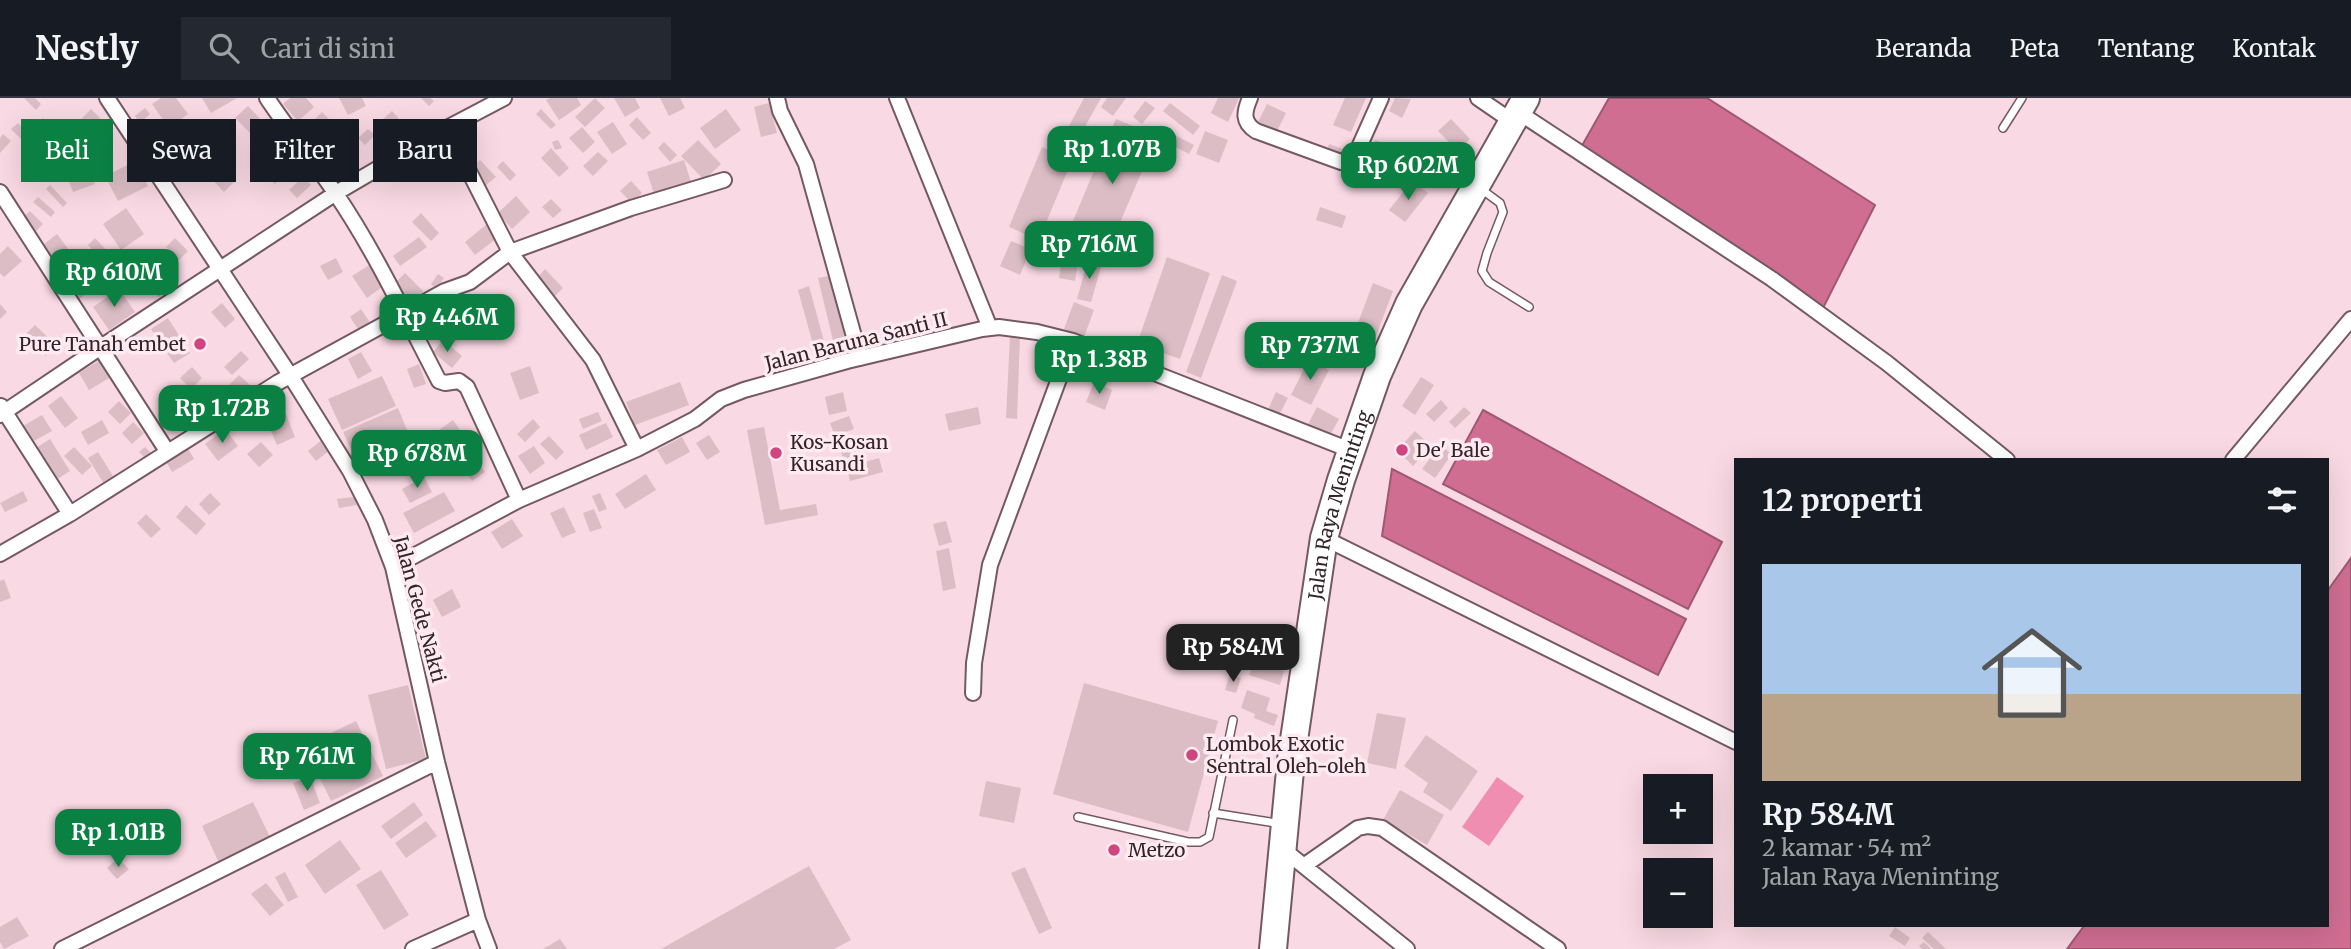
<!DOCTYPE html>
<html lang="id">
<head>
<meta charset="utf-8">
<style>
  body { margin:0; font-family:Merriweather,serif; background:#242831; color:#f1f3f6; height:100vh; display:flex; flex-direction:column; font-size:26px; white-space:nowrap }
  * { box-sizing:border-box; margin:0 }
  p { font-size:23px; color:#9ea1a6 }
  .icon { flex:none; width:38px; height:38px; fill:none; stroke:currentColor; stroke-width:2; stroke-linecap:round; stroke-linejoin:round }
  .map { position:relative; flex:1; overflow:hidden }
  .panel { position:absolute; left:1734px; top:360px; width:595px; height:469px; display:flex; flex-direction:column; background:#171b24; border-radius:0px; box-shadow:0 7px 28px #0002 }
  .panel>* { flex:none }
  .banner { position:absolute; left:21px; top:21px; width:665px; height:63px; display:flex; gap:14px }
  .tools { position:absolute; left:1643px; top:676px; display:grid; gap:14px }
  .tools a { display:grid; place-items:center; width:70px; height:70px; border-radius:0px; background:#171b24; box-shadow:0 7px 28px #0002; font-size:35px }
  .price { position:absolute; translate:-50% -60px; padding:0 16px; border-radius:14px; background:#0b8043; color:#fff; font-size:23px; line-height:46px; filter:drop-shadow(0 2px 4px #0008) }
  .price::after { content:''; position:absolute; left:50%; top:42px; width:21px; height:16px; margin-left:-10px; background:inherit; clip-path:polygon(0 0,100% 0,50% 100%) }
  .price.active { background:#222; color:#fff }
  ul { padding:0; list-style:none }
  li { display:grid; align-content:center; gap:14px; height:371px; padding:0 28px }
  li span { display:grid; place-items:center; height:217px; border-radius:0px; color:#555 }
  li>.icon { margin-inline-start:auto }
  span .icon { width:126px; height:126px; fill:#fffc; stroke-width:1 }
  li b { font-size:30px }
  h2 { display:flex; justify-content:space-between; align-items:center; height:84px; padding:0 28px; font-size:30px }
  .chip { padding:0 24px; border-radius:0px; background:#171b24; box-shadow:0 7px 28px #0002; font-size:24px; line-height:63px }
  .chip.active { background:#0b8043; color:#fff }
  header { display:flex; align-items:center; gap:42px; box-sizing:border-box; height:98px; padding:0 35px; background:#171b24; border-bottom:2px solid #363941 }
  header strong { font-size:33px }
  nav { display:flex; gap:38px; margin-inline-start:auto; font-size:24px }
  .search { width:490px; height:63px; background:#242831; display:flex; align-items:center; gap:18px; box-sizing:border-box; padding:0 24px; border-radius:0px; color:#9ea1a6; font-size:26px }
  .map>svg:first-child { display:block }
  .green { fill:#ef8eb0 }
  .water { fill:#d06e92; stroke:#a05872; stroke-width:2 }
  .building { fill:#dcbdc6 }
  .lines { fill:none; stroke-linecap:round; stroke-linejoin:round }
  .lane-casing { stroke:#745962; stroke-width:10 }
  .street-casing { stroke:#745962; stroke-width:18 }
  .highway-casing { stroke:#745962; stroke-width:30 }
  .lane { stroke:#fff; stroke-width:7 }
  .street { stroke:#fff; stroke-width:14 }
  .highway { stroke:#fff; stroke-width:26 }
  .poi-dot { fill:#cf4580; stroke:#feeaf0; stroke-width:2.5 }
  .labels { text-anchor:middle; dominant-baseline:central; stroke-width:7; stroke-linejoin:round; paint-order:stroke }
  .street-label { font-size:19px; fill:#312528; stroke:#feeaf0 }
  .poi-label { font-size:19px; fill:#312528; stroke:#feeaf0; text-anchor:start }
</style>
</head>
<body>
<header>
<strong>Nestly</strong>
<div class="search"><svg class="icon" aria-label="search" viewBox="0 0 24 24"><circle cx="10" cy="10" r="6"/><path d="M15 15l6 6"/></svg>Cari di sini</div>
<nav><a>Beranda</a><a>Peta</a><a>Tentang</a><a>Kontak</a></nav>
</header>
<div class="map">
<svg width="2351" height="851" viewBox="0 0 2351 851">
  <rect width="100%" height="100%" fill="#f9d9e3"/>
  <!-- green -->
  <path class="green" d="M1497,679L1524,698L1489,748L1462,729Z"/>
  <!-- water -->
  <path class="water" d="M1609,0H1707L1875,107L1821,214L1579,53Z
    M1483,312L1722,444L1688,511L1443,386Z
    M1392,371L1686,521L1658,577L1382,438Z
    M2351,460V851H2067L2084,828H2328V492Z"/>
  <!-- building -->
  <path class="building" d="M24,0H35L41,6L36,12Z
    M161,0H176L188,16L169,30L152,6Z
    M202,0H237L211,15Z
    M290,0H306L314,9L298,23L283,6Z
    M339,0H362L366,8L348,17Z
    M421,0H430L434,3L429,8Z
    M550,0H577L581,7L559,22L546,2Z
    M595,0L605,10L585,29L575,19Z
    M614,0H635L640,10L625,19Z
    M660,0H680L685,10L669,18Z
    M1084,0H1101L1073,50L1061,43Z
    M1107,0H1126L1113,18L1101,9Z
    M1218,0H1239L1228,24L1211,15Z
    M1345,0H1366L1351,34L1333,27Z
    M1395,0L1411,1L1402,20L1389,13Z
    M1145,3L1155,10L1142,26L1133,19Z
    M769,5L777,35L761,39L754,9Z
    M1170,5L1200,28L1193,37L1163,13Z
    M1267,6L1286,15L1276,35L1257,26Z
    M248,8L263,24L251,36L235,20Z
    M145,10L150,16L140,25L135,18Z
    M91,11L100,20L79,42L70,33Z
    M541,11L556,27L551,31L536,16Z
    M726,11L741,32L715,51L700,30Z
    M392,13L402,24L384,39L375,28Z
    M322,14L330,22L312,40L304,32Z
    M637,19L651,35L643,42L629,27Z
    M43,20L54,32L43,43L32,31Z
    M1116,21L1157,38L1107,155L1067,137Z
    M1451,21L1470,41L1458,53L1438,33Z
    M613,24L627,46L612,56L597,34Z
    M18,25L35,42L28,48L11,31Z
    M582,29L595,44L583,55L569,40Z
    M368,31L375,37L365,47L358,40Z
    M1205,33L1228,42L1219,65L1196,56Z
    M1171,35L1194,47L1189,56L1166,44Z
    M3,36L11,43L0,55V40Z
    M61,36L68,45L48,62L41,53Z
    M182,39L192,55L169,68L160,53Z
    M558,42L562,50L555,52L552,44Z
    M698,42L721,66L704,82L681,58Z
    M1375,42L1386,46L1383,56L1372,51Z
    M664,44L677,57L670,64L658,50Z
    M282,45L288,53L277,61L271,53Z
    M1329,46L1345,52L1341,61L1326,55Z
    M329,49L345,66L334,77L318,61Z
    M1042,49L1072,62L1039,142L1009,129Z
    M551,50L569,70L559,79L541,60Z
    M598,54L608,63L593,78L583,68Z
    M83,55L95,86L73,94L61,63Z
    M1430,56L1449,65L1438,88L1420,80Z
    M213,58L236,82L224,94L201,70Z
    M480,62L496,79L485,88L469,71Z
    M684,62L692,87L655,99L647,74Z
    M136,63L148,88L118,103L105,78Z
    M300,63L304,69L294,77L290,72Z
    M503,63L516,77L510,83L497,69Z
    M280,70L286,76L275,86L269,80Z
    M303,79L311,87L297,100L289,92Z
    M631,83L642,95L632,105L620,93Z
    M1412,83L1428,95L1405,124L1389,112Z
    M50,87L67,105L63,109L46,91Z
    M516,98L530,114L512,131L498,115Z
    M38,99L55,114L51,119L33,104Z
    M551,101L562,112L553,120L542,109Z
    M1320,109L1346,118L1342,130L1316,122Z
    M126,110L144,136L121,152L103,126Z
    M30,113L43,126L35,134L21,121Z
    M421,115L439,135L431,143L412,124Z
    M487,126L497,140L475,157L465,144Z
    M57,136L96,188L78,202L38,151Z
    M419,139L427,149L400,168L393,158Z
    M95,140L107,153L110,151L118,159L97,179L89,171L100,160L88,147Z
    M175,140L188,153L179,162L166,149Z
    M1011,143L1031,151L1020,177L1000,168Z
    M8,148L22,163L4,179L0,175V156Z
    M1063,155L1079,158L1075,183L1059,180Z
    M1167,159L1210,175L1180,261L1137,246Z
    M336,160L343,174L328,182L320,168Z
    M1088,161L1102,165L1091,204L1077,201Z
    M158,164L174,189L158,199L142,174Z
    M371,166L385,187L367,200L352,178Z
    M545,171L563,190L555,198L537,180Z
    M405,175L423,193L412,204L394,186Z
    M438,176L444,180L436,191L431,186Z
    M834,177L852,247L835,251L818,180Z
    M1222,177L1237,183L1201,280L1186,274Z
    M1373,185L1393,193L1373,246L1353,238Z
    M809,188L828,258L817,261L798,192Z
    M119,191L135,214L109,232L93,209Z
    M1074,204L1094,212L1084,239L1064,231Z
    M222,205L235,221L225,230L211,214Z
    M0,206L7,214L0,221Z
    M488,208L498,226L486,232L476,214Z
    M361,211L371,226L360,234L350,219Z
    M168,220L190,255L174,265L151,231Z
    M35,227L56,247L46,258L24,238Z
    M1010,237L1020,238L1017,321L1006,320Z
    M443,242L462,258L452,270L433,254Z
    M241,253L249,261L232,277L224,269Z
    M361,254L372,273L358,281L348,261Z
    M1309,261L1329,272L1311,307L1291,297Z
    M100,262L111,279L89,292L79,275Z
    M419,266L426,286L414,290L407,271Z
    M530,268L539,295L520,302L510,275Z
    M192,269L202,280L191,291L180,280Z
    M239,277L251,288L239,301L227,289Z
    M382,278L396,308L342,332L328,301Z
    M1421,279L1434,287L1415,317L1402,308Z
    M680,284L689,307L635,327L626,304Z
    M1094,284L1112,292L1105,312L1086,304Z
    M843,294L847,313L829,317L825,299Z
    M1276,294L1288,300L1278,319L1267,314Z
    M220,296L231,307L222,315L212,304Z
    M194,297L204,308L198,314L188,303Z
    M61,298L78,320L65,330L48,308Z
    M266,298L278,309L266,322L254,310Z
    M1441,302L1448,310L1434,324L1426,316Z
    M119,303L131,315L120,326L108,314Z
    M978,309L981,326L949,333L945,316Z
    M1317,309L1339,321L1328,341L1307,328Z
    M1464,309L1471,315L1455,330L1449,324Z
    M398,310L410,339L356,362L343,334Z
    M184,312L197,330L188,336L176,317Z
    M598,314L602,323L583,331L579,321Z
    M286,316L295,339L277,347L267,324Z
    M42,317L52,333L30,345L21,329Z
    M849,318L854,331L835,338L830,325Z
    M533,321L540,329L525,344L517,336Z
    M102,322L109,335L88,347L81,334Z
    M453,322L468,343L446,358L432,337Z
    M133,324L144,335L132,346L122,335Z
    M606,325L613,339L586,352L579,337Z
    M764,329L780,412L816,406L818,417L765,427L747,332Z
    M225,331L238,348L218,363L205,346Z
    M1415,333L1431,348L1413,368L1397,352Z
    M709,337L720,354L707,362L696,345Z
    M549,338L564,354L556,362L540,346Z
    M682,339L690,354L666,367L657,352Z
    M50,341L70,373L51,385L31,353Z
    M857,341L861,356L843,361L839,346Z
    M322,342L330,352L316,363L308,353Z
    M261,344L273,357L259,369L247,356Z
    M185,345L194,361L172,374L163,358Z
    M1440,347L1452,356L1435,380L1422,371Z
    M534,348L545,365L530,376L518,358Z
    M74,349L92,368L82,377L64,358Z
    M145,349L154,358L149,364L139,354Z
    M98,354L116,383L106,389L88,360Z
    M472,355L485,374L472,383L459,364Z
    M415,356L420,366L404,374L399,365Z
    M879,360L883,374L850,383L847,369Z
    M646,376L656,392L625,411L615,396Z
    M424,379L432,394L410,405L402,391Z
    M23,393L28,403L5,414L0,405Z
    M444,394L455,413L414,435L403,415Z
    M210,395L221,406L209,417L199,406Z
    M600,395L607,411L599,414L592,398Z
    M361,398L362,406L339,410L337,401Z
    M186,407L206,426L196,437L176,419Z
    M564,409L576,434L562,440L550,415Z
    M594,411L602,430L590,434L583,415Z
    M146,416L161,431L151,440L137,425Z
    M512,421L523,438L502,451L491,434Z
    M946,423L952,444L939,448L933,426Z
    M949,450L956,490L943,493L936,453Z
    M4,481L11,500L0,504V483Z
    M452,491L461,509L442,519L433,502Z
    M1254,563L1284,573L1280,587L1249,577Z
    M1230,576L1241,580L1236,595L1225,592Z
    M1084,585L1218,623L1188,734L1053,696Z
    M408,587L426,661L386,671L368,597Z
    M1247,592L1270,600L1266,613L1278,617L1274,628L1254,620L1255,616L1241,610Z
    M1377,615L1406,620L1396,671L1367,665Z
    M356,623L383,678L331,703L304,648Z
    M1426,637L1478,673L1451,713L1423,694L1428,685L1404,668Z
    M310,679L320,705L304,712L293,685Z
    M986,683L1021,690L1014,725L979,718Z
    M1400,692L1444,717L1427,747L1383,722Z
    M253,704L271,741L219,765L202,728Z
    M414,704L423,717L391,741L381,728Z
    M426,723L437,738L406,760L395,745Z
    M340,742L361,771L325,796L305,767Z
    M118,760L129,771L117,781L107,770Z
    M809,768L851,842L834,851H661Z
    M1025,769L1052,830L1039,836L1011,775Z
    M381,772L409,817L384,832L356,787Z
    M285,774L298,799L288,804L275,779Z
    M266,785L284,807L270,818L251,796Z
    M17,819L29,838L4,851L0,844V829Z
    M1895,829L1910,840L1905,848L1889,838Z
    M1928,834L1946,851H1934L1922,840Z
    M560,841L567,851H543Z
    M1924,844L1931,851H1922L1919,848Z"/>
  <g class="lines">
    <defs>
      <path id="lane" d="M2003,30L2022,0
        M1481,91L1500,105L1503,114L1487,155L1482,173L1489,184L1529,209
        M1213,715L1282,726
        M1078,719L1188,744H1200L1209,739L1233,622"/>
      <path id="street" d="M107,0L290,277L350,373L375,422L393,469L437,664L478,822L489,851
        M267,0C289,33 314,63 336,96C376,155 406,220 439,283L445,285L459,283L467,289L519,402
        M777,0L780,13L806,66L860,260
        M897,0L990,230
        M1250,0C1244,14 1242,24 1256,33L1341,64L1348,63L1356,56L1381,0
        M1478,0L1513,24
        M1518,14L1772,181L1887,265L2007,362
        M447,30L510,154L593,262L637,351
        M0,94L167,353
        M1,308L70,416
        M0,317L101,249L336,95L447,30L504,0
        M2233,362L2351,221
        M1324,440L1736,644
        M0,456L70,416L277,285L445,193L470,184L510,154L631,110L724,82
        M393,469L519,402L637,351L695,321L721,301L744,292L847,263L982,231L999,229L1037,234L1073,243L1350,352
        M973,595L974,565L990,467L1073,243
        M1284,752L1407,851
        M1305,767L1358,730L1368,728L1382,730L1558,851
        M62,851L437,664
        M413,851L478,822"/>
      <g id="highway">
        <path id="s1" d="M1273,851L1291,662L1324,440L1341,382L1377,278L1409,206L1526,0"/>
      </g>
    </defs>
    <!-- lane casing -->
    <use href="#lane" class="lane-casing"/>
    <!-- street casing -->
    <use href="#street" class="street-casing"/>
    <!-- highway casing -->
    <use href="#highway" class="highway-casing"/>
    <!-- lane -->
    <use href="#lane" class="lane"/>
    <!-- street -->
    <use href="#street" class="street"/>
    <!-- highway -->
    <use href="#highway" class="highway"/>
  </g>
  <!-- markers -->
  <g class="poi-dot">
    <circle cx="200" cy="246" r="7"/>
    <circle cx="1402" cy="352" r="7"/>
    <circle cx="776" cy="355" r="7"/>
    <circle cx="1192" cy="657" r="7"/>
    <circle cx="1114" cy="752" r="7"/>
  </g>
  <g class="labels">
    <!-- street labels -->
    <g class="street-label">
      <text transform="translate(856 243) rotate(-14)">Jalan Baruna Santi II</text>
      <text stroke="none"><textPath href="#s1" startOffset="450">Jalan Raya Meninting</textPath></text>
      <text transform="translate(420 511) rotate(75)">Jalan Gede Nakti</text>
    </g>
    <!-- poi labels -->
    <g class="poi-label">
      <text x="186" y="246" text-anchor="end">Pure Tanah embet</text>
      <text x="790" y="344">Kos-Kosan<tspan x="790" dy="22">Kusandi</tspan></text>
      <text x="1416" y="352">De' Bale</text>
      <text x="1206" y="646">Lombok Exotic<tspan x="1206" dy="22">Sentral Oleh-oleh</tspan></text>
      <text x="1128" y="752">Metzo</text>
    </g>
  </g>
</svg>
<div class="tools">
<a>+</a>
<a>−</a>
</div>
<b class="price" style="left:1112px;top:88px">Rp 1.07B</b>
<b class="price" style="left:1408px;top:104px">Rp 602M</b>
<b class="price" style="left:1089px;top:183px">Rp 716M</b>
<b class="price" style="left:114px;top:211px">Rp 610M</b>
<b class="price" style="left:447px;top:256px">Rp 446M</b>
<b class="price" style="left:1310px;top:284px">Rp 737M</b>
<b class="price" style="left:1099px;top:298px">Rp 1.38B</b>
<b class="price" style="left:222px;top:347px">Rp 1.72B</b>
<b class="price" style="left:417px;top:392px">Rp 678M</b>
<b class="price active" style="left:1233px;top:586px">Rp 584M</b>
<b class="price" style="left:307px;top:695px">Rp 761M</b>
<b class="price" style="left:118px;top:771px">Rp 1.01B</b>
<div class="banner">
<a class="chip active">Beli</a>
<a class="chip">Sewa</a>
<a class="chip">Filter</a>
<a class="chip">Baru</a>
</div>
<section class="panel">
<h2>12 properti<svg class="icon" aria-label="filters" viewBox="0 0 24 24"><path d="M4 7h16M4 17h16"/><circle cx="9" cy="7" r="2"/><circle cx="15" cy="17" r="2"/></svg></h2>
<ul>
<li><span style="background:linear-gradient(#a9c7e8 60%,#b9a48a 0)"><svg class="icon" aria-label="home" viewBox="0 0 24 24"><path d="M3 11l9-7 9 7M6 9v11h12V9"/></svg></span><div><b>Rp 584M</b><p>2 kamar · 54 m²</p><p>Jalan Raya Meninting</p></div></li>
</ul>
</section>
</div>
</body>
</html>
